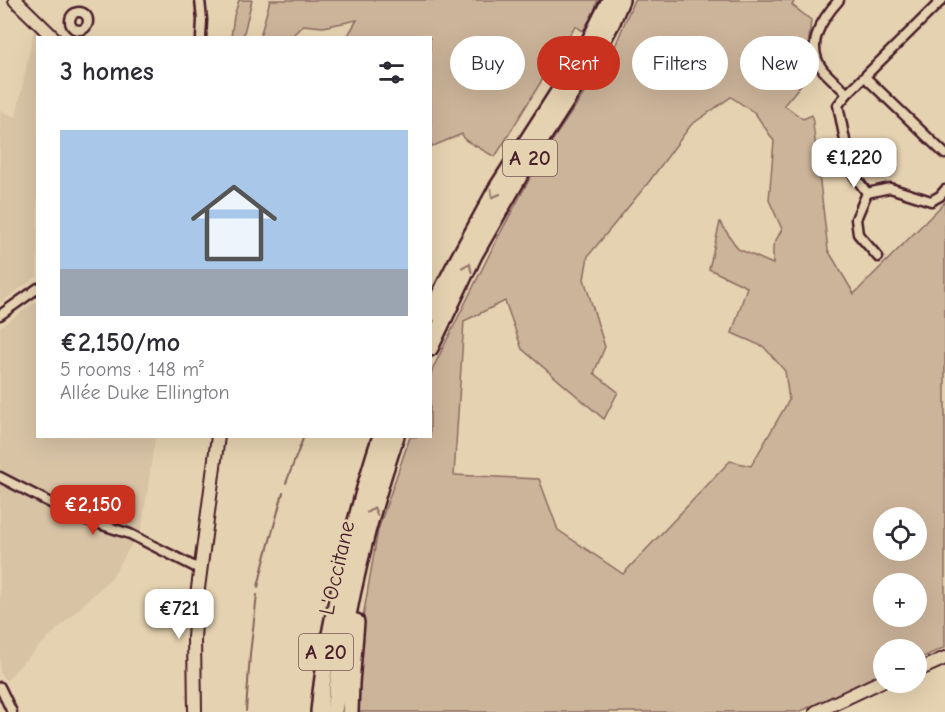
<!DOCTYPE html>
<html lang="en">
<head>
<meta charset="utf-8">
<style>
  body { margin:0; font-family:"Comic Neue",sans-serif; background:#f2f2f3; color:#2b2b33; height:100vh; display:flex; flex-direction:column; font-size:22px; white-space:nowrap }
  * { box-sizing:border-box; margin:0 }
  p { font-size:20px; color:#7c7c81 }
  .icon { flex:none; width:33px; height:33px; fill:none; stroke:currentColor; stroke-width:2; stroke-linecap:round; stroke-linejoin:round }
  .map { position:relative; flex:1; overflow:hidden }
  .details { position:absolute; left:36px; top:36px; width:396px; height:402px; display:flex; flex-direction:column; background:#fff; border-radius:0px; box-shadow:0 6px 24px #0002 }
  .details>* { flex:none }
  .guide { position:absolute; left:450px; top:36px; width:405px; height:54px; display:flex; gap:12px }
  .buttons { position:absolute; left:873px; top:507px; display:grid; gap:12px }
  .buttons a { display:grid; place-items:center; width:54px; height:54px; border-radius:50%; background:#fff; box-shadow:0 6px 24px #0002; font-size:30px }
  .price { position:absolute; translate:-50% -51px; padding:0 14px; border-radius:12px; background:#fff; color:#222; font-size:20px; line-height:39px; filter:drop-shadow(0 2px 3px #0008) }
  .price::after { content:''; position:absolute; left:50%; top:36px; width:18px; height:14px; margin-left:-9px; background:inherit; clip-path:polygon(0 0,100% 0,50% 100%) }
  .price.selected { background:#c8321e; color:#fff }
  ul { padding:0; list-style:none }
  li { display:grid; align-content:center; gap:12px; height:318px; padding:0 24px }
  li span { display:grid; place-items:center; height:186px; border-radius:0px; color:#555 }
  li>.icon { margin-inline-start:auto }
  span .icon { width:108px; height:108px; fill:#fffc; stroke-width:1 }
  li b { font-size:26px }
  h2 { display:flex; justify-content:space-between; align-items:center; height:72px; padding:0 24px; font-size:26px }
  .pill { padding:0 21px; border-radius:27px; background:#fff; box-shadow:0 6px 24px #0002; font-size:21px; line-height:54px }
  .pill.selected { background:#c8321e; color:#fff }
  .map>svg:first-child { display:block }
  .built { fill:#d8c3a5 }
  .green { fill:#ccb49a; stroke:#8b6a62; stroke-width:1.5; fill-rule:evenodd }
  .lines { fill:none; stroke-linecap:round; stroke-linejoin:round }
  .stream { stroke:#84615c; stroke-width:2 }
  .street-casing { stroke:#4a1f2b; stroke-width:13 }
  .secondary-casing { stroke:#4a1f2b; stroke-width:16 }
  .highway-casing { stroke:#4a1f2b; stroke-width:20 }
  .street { stroke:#e5d2b0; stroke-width:8 }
  .secondary { stroke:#e5d2b0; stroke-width:12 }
  .highway { stroke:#e5d2b0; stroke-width:15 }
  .oneway { stroke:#98786e }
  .labels { text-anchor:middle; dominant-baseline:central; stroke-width:5; stroke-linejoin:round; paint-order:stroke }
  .shield { fill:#e5d2b0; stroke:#785553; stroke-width:1.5 }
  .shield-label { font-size:21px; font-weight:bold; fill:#4a1f2b }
  .street-label { font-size:22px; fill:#4a1f2b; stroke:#e5d2b0 }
</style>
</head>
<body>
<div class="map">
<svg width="945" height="712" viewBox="0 0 945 712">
  <rect width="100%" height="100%" fill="#e5d2b0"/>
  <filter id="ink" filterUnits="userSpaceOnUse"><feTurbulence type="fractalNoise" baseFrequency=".0167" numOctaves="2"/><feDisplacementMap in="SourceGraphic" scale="12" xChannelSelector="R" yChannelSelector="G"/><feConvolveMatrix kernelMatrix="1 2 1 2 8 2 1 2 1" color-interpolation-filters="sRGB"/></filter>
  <g filter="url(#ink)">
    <!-- built -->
    <path class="built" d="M34,29L42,37L38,38L37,276L0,303V111L16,117Z
      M37,301L38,436L155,437L142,527L112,577L25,660L6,681L0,673V327Z"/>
    <!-- green -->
    <path class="green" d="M239,0H252L243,37H231L234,16Z
      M270,0H598L593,14L583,31L575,26L495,157L465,140L462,134L431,147L430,38L347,37L357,20L323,27L303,25L291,37H260Z
      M634,0H795L792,5L811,20L808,47L814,69L784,105L803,119L812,115L828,250L854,294L945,202V647L917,660L916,650H884L883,674L799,712H357L361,629L378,530L410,437L430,436V377L433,368L496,241L542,156L614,49ZM731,97L755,113L774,141L769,200L782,229L773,246V264L738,249L720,222L709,269L747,287L732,333L764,347L785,371L789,400L751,466L730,461L623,574L558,530L539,479L454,475L464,321L505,301L522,349L604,419L618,392L594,373L605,347L584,279L588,256L648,183L691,125ZM884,518H916V550H884ZM884,584H916V616H884Z"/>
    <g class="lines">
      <!-- stream -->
      <path class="stream" d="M286,483L304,436
        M258,587L264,562L283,493
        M246,711L250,654L257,595"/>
      <defs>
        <path id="street" d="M200,0L202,20L201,38
          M839,0C822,19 804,45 823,70C830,78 840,86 847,94
          M70 21a9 9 0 1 1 18 0a9 9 0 1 1-18 0Z
          M865,77L945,154
          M867,193L851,171L838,105L847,94L942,0
          M878,257L858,234L856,219L867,193L890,188L931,201L940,196L945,190
          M0,315L38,288
          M0,477L78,517L130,534L199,569
          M0,687L12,712"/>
        <path id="secondary" d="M15,0L54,38
          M916,671L945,658
          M195,712L194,638L197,596L218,436
          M816,712L884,680"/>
        <path id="highway" d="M430,314L454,267L497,188L583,54L610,0
          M430,348L474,255L533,152L590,64L612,22L621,0
          M319,712C324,656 336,602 349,548C359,510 368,473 381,436
          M334,712C338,683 341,653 346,625C358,561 375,498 396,436
          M350,712L351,683L356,622"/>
      </defs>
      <!-- street casing -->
      <use href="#street" class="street-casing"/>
      <!-- secondary casing -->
      <use href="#secondary" class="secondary-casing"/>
      <!-- highway casing -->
      <use href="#highway" class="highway-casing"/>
      <!-- street -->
      <use href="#street" class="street"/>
      <!-- secondary -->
      <use href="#secondary" class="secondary"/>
      <!-- highway -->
      <use href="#highway" class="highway"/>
    </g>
    <!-- one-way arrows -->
    <defs><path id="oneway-chevron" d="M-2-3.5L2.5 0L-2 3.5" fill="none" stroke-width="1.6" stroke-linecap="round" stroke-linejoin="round" transform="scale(1.5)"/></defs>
    <g class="oneway">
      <use href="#oneway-chevron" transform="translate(494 194) rotate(120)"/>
      <use href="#oneway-chevron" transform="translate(468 267) rotate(-65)"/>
      <use href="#oneway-chevron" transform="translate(373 511) rotate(-74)"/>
    </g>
  </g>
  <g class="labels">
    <!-- shield labels -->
    <g class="shield">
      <rect x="503" y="140" width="54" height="36" rx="4.5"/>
      <rect x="299" y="634" width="54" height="36" rx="4.5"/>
    </g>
    <g class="shield-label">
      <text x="530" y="158">A 20</text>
      <text x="326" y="652">A 20</text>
    </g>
    <!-- street labels -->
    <g class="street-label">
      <text transform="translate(337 568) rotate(-77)">L'Occitane</text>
    </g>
  </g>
</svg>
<div class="buttons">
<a><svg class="icon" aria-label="locate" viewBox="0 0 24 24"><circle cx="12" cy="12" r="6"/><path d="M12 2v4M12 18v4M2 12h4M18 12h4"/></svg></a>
<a>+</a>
<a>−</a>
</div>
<b class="price" style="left:854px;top:189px">€1,220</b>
<b class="price selected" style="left:93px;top:536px">€2,150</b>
<b class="price" style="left:179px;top:640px">€721</b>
<div class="guide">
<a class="pill">Buy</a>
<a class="pill selected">Rent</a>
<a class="pill">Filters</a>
<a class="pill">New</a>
</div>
<section class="details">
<h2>3 homes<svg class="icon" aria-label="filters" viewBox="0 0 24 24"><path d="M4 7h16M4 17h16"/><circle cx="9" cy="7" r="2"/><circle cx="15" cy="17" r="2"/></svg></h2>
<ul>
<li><span style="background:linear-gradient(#a9c7e8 75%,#9aa5b1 0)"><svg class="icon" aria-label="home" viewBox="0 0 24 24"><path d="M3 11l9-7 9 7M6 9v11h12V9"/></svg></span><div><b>€2,150/mo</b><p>5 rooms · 148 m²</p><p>Allée Duke Ellington</p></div></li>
</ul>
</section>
</div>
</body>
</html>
